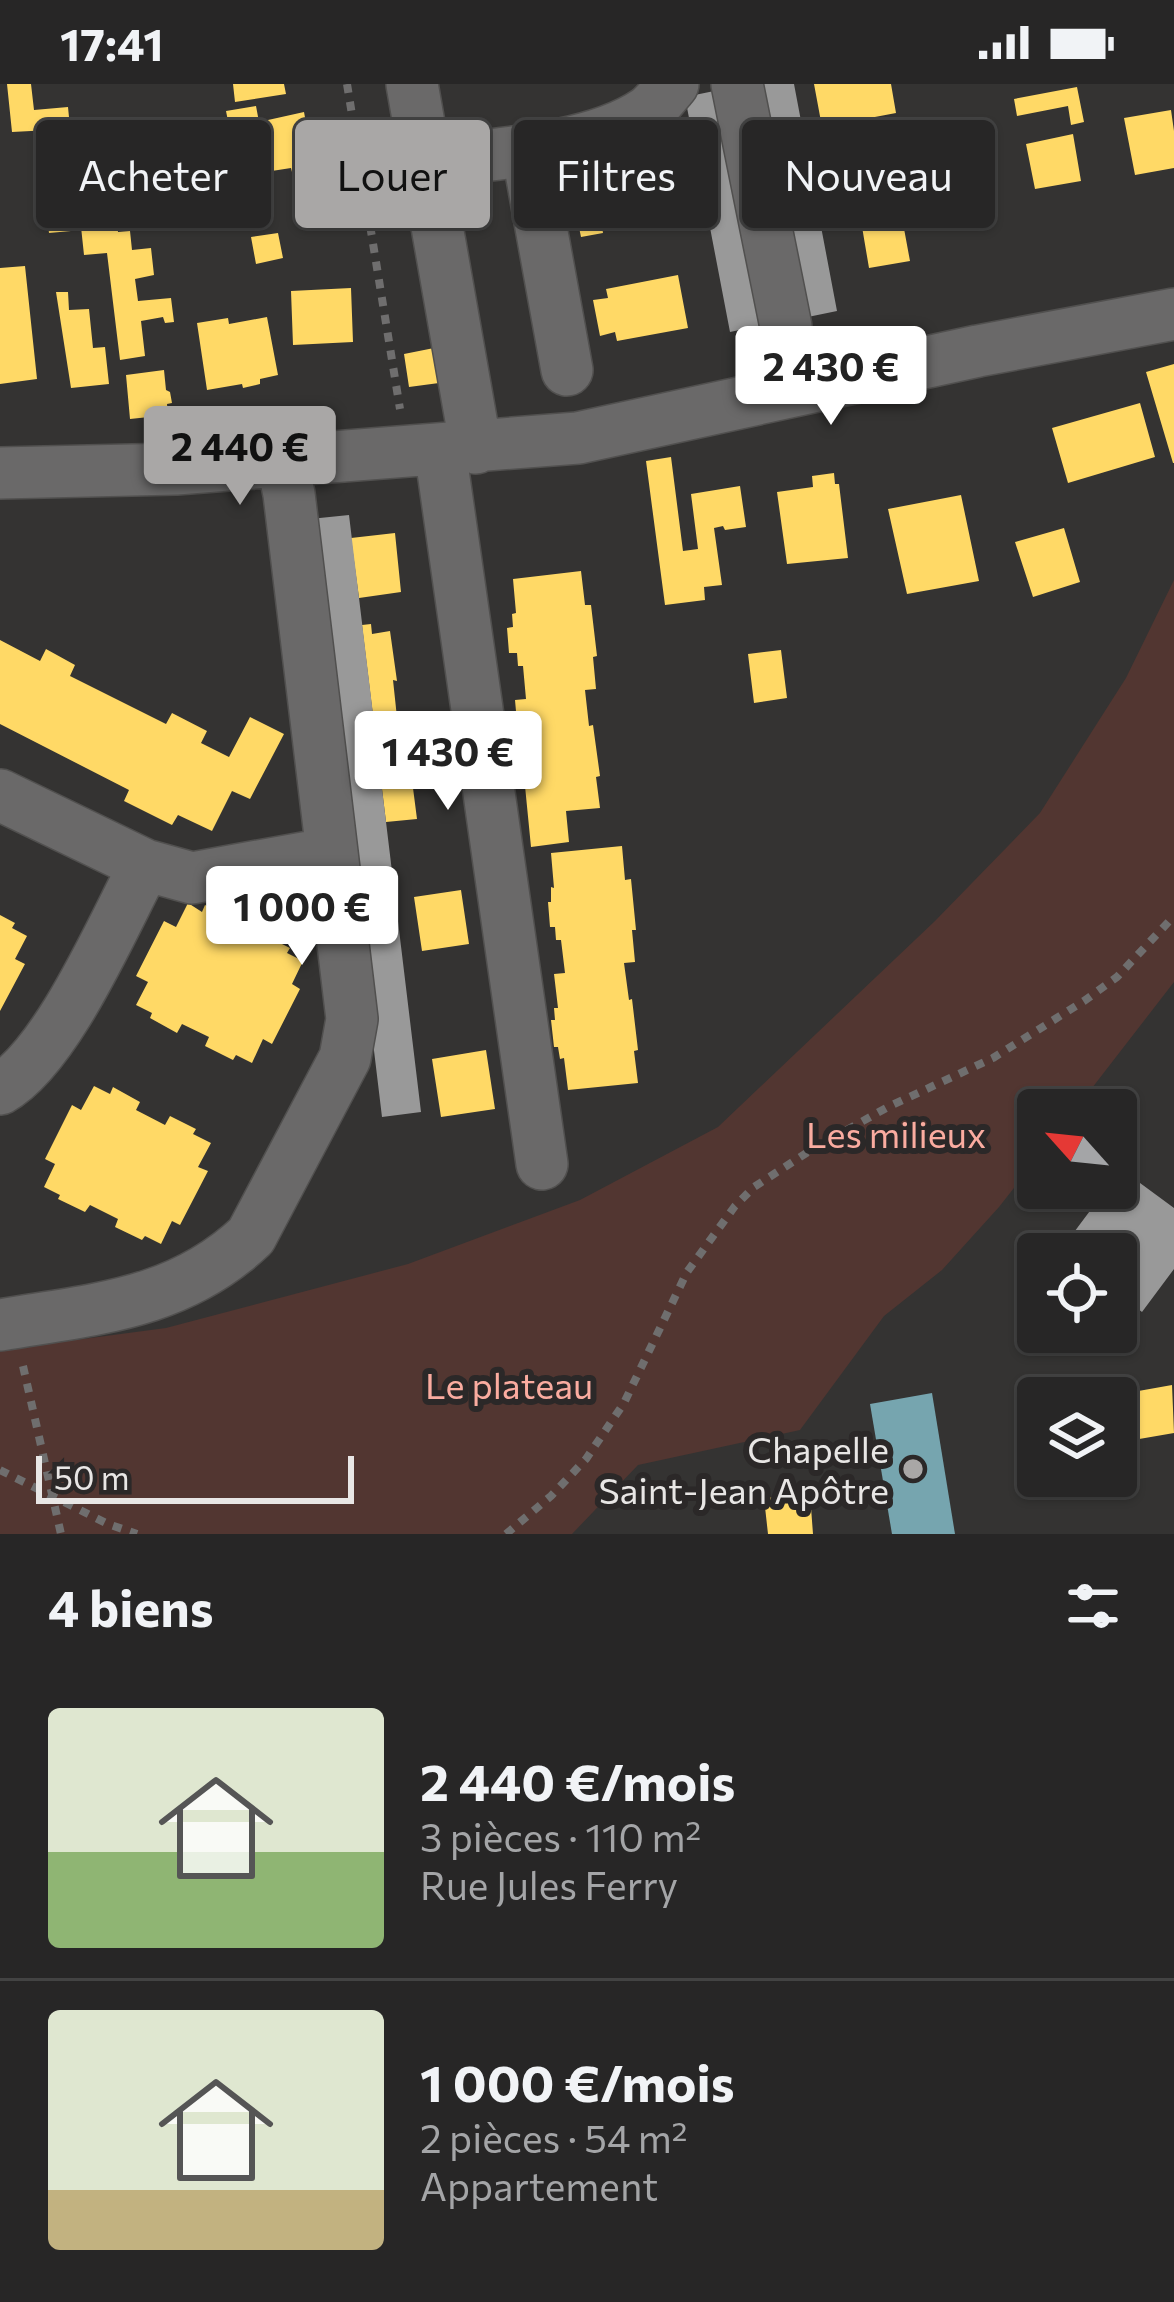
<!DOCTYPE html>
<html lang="fr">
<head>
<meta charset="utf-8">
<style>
  body { margin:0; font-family:Commissioner,sans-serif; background:#2f2e2e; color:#f1f3f6; height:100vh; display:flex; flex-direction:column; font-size:45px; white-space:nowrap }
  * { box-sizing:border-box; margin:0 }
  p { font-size:39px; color:#a4a5a7 }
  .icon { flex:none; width:66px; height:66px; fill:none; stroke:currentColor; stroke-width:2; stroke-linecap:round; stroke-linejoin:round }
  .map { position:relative; height:1450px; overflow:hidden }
  .panel { display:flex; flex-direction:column; background:#272626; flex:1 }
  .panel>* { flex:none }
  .banner { position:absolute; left:36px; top:36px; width:1104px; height:108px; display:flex; gap:24px }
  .needle { width:78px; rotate:297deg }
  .tools { position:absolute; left:1017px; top:1005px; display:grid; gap:24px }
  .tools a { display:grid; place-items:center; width:120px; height:120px; border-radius:12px; background:#272626; box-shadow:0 3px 9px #0004,0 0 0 3px #434343; font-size:60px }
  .scale { position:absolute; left:36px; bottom:30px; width:318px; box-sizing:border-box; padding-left:12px; border:6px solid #e8e6e5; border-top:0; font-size:33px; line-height:42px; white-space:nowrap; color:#e8e6e5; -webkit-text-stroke:9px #2b2828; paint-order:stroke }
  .price { position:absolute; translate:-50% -102px; padding:0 27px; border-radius:12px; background:#fff; color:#222; font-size:39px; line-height:78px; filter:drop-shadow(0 3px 6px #0008) }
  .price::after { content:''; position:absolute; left:50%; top:72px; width:36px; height:27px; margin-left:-18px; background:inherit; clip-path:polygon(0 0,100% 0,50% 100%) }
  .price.current { background:#a9a7a6; color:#111 }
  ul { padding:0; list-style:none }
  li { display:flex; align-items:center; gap:36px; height:300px; padding:0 48px }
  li+li { border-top:3px solid #434343 }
  li span { display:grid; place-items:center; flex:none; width:336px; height:240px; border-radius:12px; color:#555 }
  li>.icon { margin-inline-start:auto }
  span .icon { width:144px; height:144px; fill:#fffc; stroke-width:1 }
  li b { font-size:51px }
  h2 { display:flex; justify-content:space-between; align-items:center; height:144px; padding:0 48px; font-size:51px }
  .chip { padding:0 42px; border-radius:12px; background:#272626; box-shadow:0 3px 9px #0004,0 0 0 3px #434343; font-size:42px; line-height:108px }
  .chip.current { background:#a9a7a6; color:#111 }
  .status { display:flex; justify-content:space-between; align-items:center; height:84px; padding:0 60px; background:#272626; direction:ltr }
  .status svg { height:33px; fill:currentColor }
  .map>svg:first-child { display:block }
  .green { fill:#523631 }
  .homes { fill:#ffd966 }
  .public { fill:#76a5af }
  .industry { fill:#999 }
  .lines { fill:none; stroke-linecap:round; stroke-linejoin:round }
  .minor-casing { stroke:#51504f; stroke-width:54 }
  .path { stroke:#6f6e6e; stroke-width:8; stroke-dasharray:9 9; stroke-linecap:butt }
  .minor { stroke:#6a6969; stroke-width:51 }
  .poi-dot { fill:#a9a7a6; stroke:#2b2828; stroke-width:4.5 }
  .labels { text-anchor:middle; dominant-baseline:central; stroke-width:12; stroke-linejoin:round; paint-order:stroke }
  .park-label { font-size:36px; fill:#faaca0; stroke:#2b2828 }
  .poi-label { font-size:36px; fill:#e8e6e5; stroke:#2b2828; text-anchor:end }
</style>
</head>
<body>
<div class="status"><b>17:41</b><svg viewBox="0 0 49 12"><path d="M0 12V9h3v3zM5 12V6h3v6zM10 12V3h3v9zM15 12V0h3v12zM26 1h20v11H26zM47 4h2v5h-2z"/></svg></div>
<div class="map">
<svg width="1174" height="1450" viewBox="0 0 1174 1450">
  <rect width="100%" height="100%" fill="#343332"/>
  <!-- green -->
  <path class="green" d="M1174,496V898L1075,1026H1038V1073L999,1123L942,1186L884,1232L800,1346L638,1381L572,1450H0V1266L166,1244L408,1180L580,1116L718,1043L935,837L1040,729L1126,594Z"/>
  <!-- homes -->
  <path class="homes" d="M7,0H31L34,26L68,23L73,74L52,77L50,46L12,48Z
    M233,0H284L286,10L235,18Z
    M814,0H891L896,29L822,43Z
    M1077,3L1084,38L1071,41L1068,22L1017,32L1014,15Z
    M256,22L259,38L304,28L315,88L293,92L291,84L239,92L226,27Z
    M1171,26L1174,47V84L1135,91L1124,34Z
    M934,46L951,138L931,142L920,80L893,85L910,177L869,184L859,125L854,126L843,72L908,59L907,51Z
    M1073,50L1081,97L1035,105L1026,60Z
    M162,56L172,126L144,131L135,59Z
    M592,65L605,129L600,130L603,149L581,153L564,70Z
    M72,91L74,113H85L84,101L107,98V104L113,102L118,148L130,147L132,166L151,164L154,191L135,195L138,217L171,214L174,238L165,239L163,233L141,237L145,272L120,276L107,169L84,171L79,124L69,125L71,147L49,149L42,94Z
    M278,149L283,174L256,180L251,153Z
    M25,182L37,295L0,300V184Z
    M678,191L688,244L617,257L615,248L600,252L593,216L608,214L606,205Z
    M351,204L353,258L293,261L291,207Z
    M56,208H68L69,226L89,225L93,264L105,263L109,300L71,304Z
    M267,233L278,291L260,295V300L243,304L242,300L207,306L197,239L228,234L229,240Z
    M434,264L439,299L409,303L404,270Z
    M1174,280V379H1173L1146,288Z
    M164,286L166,306L170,308L172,319L167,320L168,331L130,335L126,291Z
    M1140,319L1155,373L1068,399L1052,344Z
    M671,373L683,467L698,465L691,410L740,402L746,443L725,446L723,442L714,444L722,501L704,503L705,516L665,521L646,377Z
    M834,389L835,400H839L848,474L787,480L777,408L813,403L812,392Z
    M961,411L979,497L907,510L888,425Z
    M1064,444L1080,498L1033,513L1015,458Z
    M395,449L401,508L359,514L351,454Z
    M581,487L585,521H591L597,572L593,573L596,605L585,606L589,642L593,641L600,692L596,693L600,724L566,727L569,758L531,763L525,702L520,701L518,689L514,690L511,666L516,667L514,650H518L515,616L526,615L523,582H518L517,569H509L507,544L513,543L512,530L516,529L513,495Z
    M371,540L372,550L390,547L397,597L393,596L401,671H403L406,704H413L417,735L386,738L362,541Z
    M0,556L40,577L46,565L75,581L70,592L166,640L172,629L207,647L201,659L229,673L250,633L284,650L250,715L232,707L212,747L178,731L172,741L124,717L129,706L0,640Z
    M781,566L787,614L754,619L748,570Z
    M622,762L625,796L631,795L636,846H632L635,878L624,879L629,916L632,915L638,966L634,967L638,999L568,1006L564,974L560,975L558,963H554L551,936H555L554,924H558L554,890L565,889L561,856H556L555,843H550L548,818H551V803L554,804L551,769Z
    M461,806L469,860L422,867L414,813Z
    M188,819L202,828L205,821L233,836L228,845L257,859L260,849L290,864L287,869L303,877L292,900L300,905L272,960L263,955L252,979L236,971L233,976L205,962L209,953L182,940L177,949L150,934L152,929L136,921L148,898L136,892L164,837L176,843Z
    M0,831L15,839L12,844L27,852L15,875L25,880L0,927Z
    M486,966L495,1025L441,1033L432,975Z
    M94,1002L110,1010L113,1003L140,1018L136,1026L165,1041L170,1032L196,1045L193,1050L211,1059L198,1083L208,1087L180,1141L172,1137L161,1160L145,1152L142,1156L115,1143L118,1135L90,1121L85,1128L58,1115L60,1111L44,1103L55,1080L45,1075L72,1021L81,1026Z
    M1172,1301L1174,1349L1116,1359V1311Z
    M810,1410L813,1450H768L764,1414Z"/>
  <!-- public -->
  <path class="public" d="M932,1309L955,1450H892L870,1320Z"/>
  <!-- industry -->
  <path class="industry" d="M758,0H794L837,227L803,234Z
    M719,6L763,241L730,248L685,13Z
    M349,431L421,1028L382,1033L310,435Z
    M1121,1085L1174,1124V1185L1142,1228L1116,1208V1170H1064L1060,1167L1107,1104H1116V1092Z"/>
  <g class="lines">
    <defs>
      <path id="minor" d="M412,0L476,364
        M737,0L786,243
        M527,66L567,286
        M427,78C493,70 593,65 647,28C657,21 665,9 673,0
        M440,366L542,1080
        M0,389L176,385L578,354L978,267L1174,230
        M0,711L145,781L192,794L331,769
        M0,1005C57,973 113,841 145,781
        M0,1241C94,1225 178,1221 251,1152L345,974L352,935L289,410L282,377"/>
    </defs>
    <!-- minor casing -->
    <use href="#minor" class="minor-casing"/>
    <!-- path -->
    <path class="path" d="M347,0L400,325
      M23,1282L61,1450
      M0,1386L108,1440L137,1450
      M506,1450L551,1412L586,1375L624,1319L687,1188L735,1122L754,1103L811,1066L888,1023L993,974L1084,917L1117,893L1174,832"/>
    <!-- minor -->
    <use href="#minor" class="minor"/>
  </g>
  <!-- markers -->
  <circle class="poi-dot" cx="913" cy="1385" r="12"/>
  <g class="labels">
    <!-- park labels -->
    <g class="park-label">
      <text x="896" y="1049">Les milieux</text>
      <text x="509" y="1300">Le plateau</text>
    </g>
    <!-- poi labels -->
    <g class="poi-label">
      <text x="889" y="1364">Chapelle<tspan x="889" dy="41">Saint-Jean Apôtre</tspan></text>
    </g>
  </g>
</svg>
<div class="tools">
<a><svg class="needle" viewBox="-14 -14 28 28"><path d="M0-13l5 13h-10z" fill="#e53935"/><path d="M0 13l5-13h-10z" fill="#a4a5a7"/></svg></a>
<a><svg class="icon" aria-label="locate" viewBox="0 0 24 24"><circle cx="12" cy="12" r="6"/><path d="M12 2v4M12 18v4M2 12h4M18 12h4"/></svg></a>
<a><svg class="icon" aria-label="layers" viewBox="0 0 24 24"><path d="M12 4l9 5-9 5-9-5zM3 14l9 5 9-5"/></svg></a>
</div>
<div class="scale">50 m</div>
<b class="price" style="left:831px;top:344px">2 430 €</b>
<b class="price current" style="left:240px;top:424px">2 440 €</b>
<b class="price" style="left:448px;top:729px">1 430 €</b>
<b class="price" style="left:302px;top:884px">1 000 €</b>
<div class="banner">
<a class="chip">Acheter</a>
<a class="chip current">Louer</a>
<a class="chip">Filtres</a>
<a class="chip">Nouveau</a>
</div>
</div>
<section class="panel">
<h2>4 biens<svg class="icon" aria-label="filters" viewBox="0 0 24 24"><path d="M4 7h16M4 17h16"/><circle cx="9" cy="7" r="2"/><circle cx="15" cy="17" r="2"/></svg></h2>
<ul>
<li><span style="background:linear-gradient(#dfe7d0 60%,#8fb573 0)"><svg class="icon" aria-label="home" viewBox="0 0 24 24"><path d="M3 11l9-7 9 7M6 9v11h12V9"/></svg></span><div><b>2 440 €/mois</b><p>3 pièces · 110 m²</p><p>Rue Jules Ferry</p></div></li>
<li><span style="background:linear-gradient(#dfe7d0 75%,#c2b280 0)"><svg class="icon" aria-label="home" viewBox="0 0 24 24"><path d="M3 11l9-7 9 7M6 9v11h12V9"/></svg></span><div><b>1 000 €/mois</b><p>2 pièces · 54 m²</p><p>Appartement</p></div></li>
</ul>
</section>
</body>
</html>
